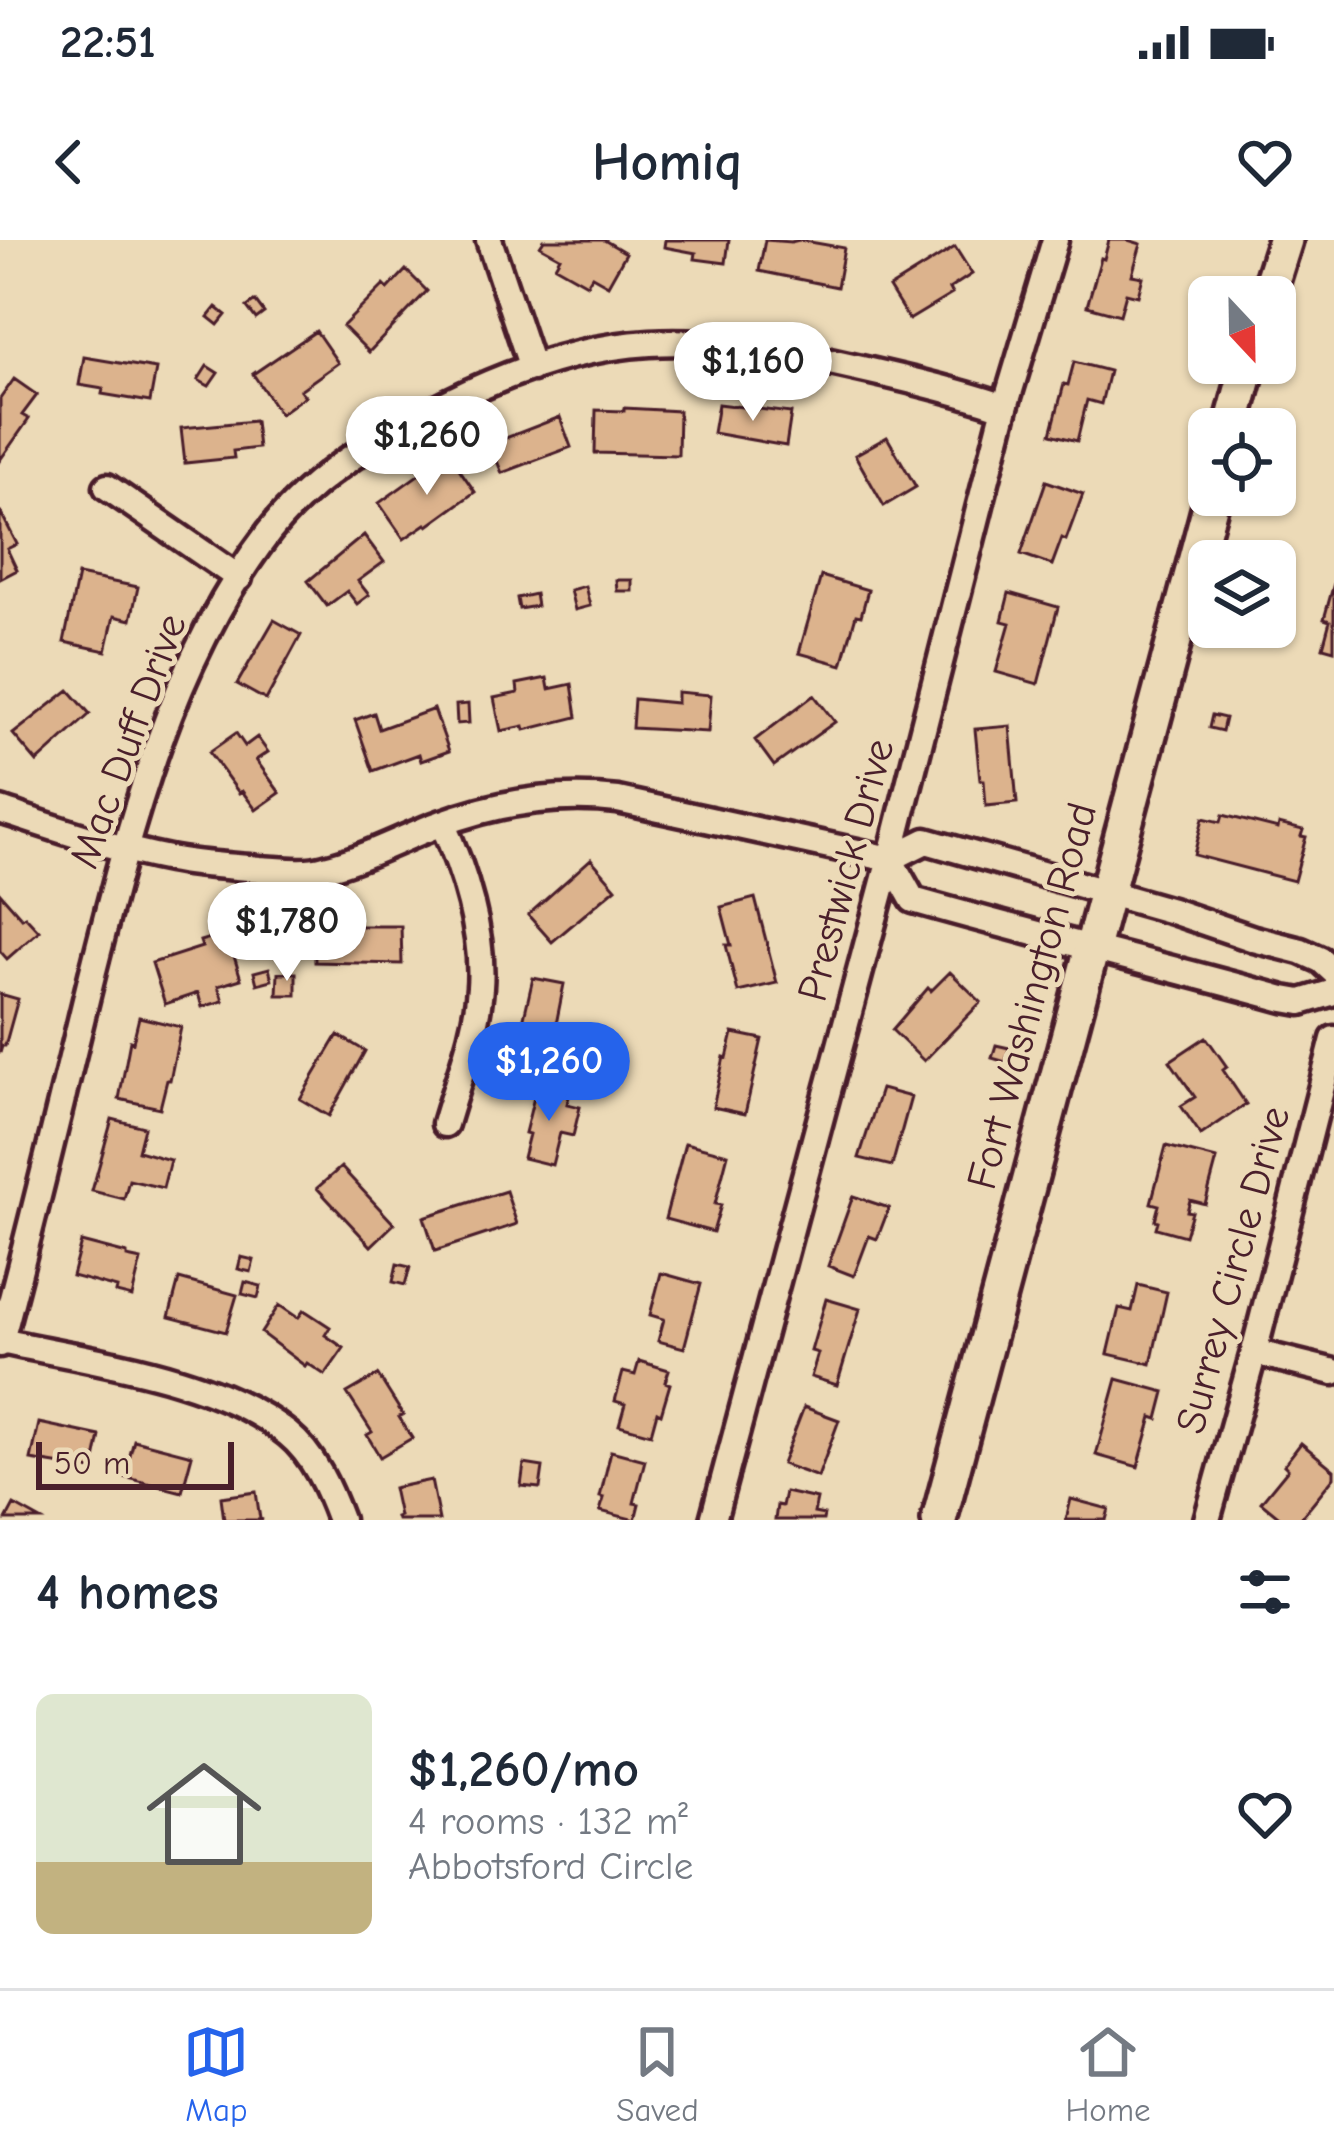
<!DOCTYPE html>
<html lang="en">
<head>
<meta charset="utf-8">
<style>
  body { margin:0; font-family:"Comic Neue",sans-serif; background:#f2f2f3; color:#1f2937; height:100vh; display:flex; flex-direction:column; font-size:45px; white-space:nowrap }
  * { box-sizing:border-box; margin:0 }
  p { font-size:39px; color:#747a83 }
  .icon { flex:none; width:66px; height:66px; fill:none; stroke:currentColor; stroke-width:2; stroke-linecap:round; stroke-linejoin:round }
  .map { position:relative; height:1280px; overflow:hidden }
  .sheet { display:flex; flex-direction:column; background:#fff; flex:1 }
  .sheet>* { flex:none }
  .needle { width:78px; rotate:158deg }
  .controls { position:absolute; left:1188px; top:36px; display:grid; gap:24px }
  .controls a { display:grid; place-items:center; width:108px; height:108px; border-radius:18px; background:#fff; box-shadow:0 3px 9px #0004; font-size:60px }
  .scale { position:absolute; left:36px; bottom:30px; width:198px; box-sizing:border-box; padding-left:12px; border:6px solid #4a1f2b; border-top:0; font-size:33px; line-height:42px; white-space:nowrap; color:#4a1f2b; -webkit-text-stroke:9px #ecdab7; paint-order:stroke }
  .price { position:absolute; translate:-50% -102px; padding:0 27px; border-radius:42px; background:#fff; color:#222; font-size:39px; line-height:78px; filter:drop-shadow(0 3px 6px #0008) }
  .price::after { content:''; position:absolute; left:50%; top:72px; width:36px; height:27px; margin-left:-18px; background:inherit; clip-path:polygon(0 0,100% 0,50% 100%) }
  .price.selected { background:#2563eb; color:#fff }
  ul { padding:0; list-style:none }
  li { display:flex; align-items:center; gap:36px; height:300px; padding:0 36px }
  li span { display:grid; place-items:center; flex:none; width:336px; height:240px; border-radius:18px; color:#555 }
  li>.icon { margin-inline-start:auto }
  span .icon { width:144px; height:144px; fill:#fffc; stroke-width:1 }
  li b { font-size:51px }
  h2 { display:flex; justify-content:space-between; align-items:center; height:144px; padding:0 36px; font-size:51px }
  .status { display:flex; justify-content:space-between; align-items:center; height:84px; padding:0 60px; background:#fff; direction:ltr }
  .status svg { height:33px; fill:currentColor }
  header { display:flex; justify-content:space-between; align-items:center; height:156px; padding:0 36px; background:#fff; font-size:54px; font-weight:700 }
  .menu { display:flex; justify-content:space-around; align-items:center; height:168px; border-top:3px solid #e0e1e3; background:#fff; font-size:33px; color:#747a83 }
  .menu a { display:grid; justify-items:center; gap:6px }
  .menu .selected { color:#2563eb }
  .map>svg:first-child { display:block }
  .building { fill:#dcb38d; stroke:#4a1f2b; stroke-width:3 }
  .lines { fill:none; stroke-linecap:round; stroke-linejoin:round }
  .minor-casing { stroke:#4a1f2b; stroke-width:33 }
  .secondary-casing { stroke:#4a1f2b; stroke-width:42 }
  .minor { stroke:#ecdab7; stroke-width:24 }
  .secondary { stroke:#ecdab7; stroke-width:33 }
  .labels { text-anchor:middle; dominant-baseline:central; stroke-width:10; stroke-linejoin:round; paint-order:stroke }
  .street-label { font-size:42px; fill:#4a1f2b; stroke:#ecdab7 }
</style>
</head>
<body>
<div class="status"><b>22:51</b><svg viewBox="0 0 49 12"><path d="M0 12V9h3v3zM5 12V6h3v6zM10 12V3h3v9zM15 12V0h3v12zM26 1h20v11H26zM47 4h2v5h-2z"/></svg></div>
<header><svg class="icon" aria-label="back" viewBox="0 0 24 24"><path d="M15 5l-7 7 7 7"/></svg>Homiq<svg class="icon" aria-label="heart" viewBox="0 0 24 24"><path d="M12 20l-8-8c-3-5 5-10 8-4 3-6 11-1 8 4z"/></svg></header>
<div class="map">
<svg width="1334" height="1280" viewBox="0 0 1334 1280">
  <rect width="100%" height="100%" fill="#ecdab7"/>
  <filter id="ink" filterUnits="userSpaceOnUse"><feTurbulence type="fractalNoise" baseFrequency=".00833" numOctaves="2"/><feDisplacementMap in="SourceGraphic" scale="24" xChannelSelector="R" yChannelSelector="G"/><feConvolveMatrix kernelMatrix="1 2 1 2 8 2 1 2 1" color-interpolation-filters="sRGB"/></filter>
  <g filter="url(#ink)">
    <!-- building -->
    <path class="building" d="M544,0H604L626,13L608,45L592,36L587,44L555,26L560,17L540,6Z
      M665,0H729L726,23L695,19L696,13L664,7Z
      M765,0L791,2L799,0L844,8L837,47L759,31Z
      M1109,0H1128L1141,4L1132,35L1143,37L1138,56L1126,53L1120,75L1087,66L1101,18L1104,19Z
      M955,7L972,34L949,49L952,54L909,80L889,48Z
      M406,30L427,51L369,112L343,86L384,45L388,49Z
      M255,61L264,73L256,79L247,67Z
      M216,67L226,75L218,85L208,77Z
      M316,91L338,123L300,150L305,156L280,174L253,134Z
      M84,117L156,129L150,162L102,154L103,149L79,145Z
      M1074,122L1109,131L1101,164L1087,160L1077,201L1051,194L1064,144L1068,145Z
      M207,126L218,133L209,146L198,140Z
      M14,139L37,155L22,175L29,179L0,220V159Z
      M718,164L791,173L786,206L713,193Z
      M624,168L679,171L678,215L595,213L596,170L624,171Z
      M560,177L571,207L502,233L490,204Z
      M255,181L258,208L233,211L234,218L185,223L181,188Z
      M887,197L916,247L884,266L855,215Z
      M451,217L475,252L428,286L426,284L404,299L379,263L425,230L427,233Z
      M1046,241L1083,254L1066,300L1062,298L1052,325L1021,314Z
      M0,271L17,304L7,309L17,330L0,339Z
      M364,295L384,322L358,341L369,355L357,364L347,351L327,366L308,341Z
      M78,335L138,347L131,380L114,376L106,411L64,402Z
      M821,336L868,350L861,376L856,375L842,425L799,413Z
      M616,340H632V351H617Z
      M1334,343V410L1323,407L1330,381L1324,379Z
      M585,346L590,366L575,370L570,350Z
      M1009,353L1058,367L1038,444L996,432L1010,383L1002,381Z
      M535,354L537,366L519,369L517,358Z
      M274,380L301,395L266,460L237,444Z
      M547,438L549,449L572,444L577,477L525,490L524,486L501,491L494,458L518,453L517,444Z
      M69,450L90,474L37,522L13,494Z
      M677,452L711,455L708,492L632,488L634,459L677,463Z
      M814,455L835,482L774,526L755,500Z
      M468,464L469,483L457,484L456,465Z
      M434,469L449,511L421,521L419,514L373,531L355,480L374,473L379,489Z
      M1212,475L1225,478L1222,491L1209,488Z
      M1010,486L1017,563L986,566L984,540H980L975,489Z
      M236,493L245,506L257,497L268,512L256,520L280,553L256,570L242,551L239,553L209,512Z
      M1223,575L1278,589L1279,584L1303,590L1301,596L1306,597L1294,641L1194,615L1203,578L1221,582Z
      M591,619L616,648L552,702L528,675Z
      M0,653L22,678L25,676L39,691L7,719L0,711Z
      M755,658L777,743L738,752L726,705H731L721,667Z
      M314,686H401L402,724L315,722Z
      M227,693L241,739L218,746L223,761L202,767L198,753L165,764L152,723L202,707L200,701Z
      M269,728L272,740L257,744L254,732Z
      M950,732L981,762L924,821L892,790L928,748L931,751Z
      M278,733H296V755H277Z
      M533,738L564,744L550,815L517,808Z
      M0,754L18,759L5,806H2L0,813Z
      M139,777L181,787L170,840H167L160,868L119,859L130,801L133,802Z
      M733,793L762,799L745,874L713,867L724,817L727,818Z
      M338,795L365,811L329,876L300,859Z
      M1206,797L1227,827L1223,830L1246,864L1201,895L1181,866L1195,857L1170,821Z
      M996,805L1009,808L1006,822L992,818Z
      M537,845L570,853L567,864L580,867L573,896L560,893L552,925L523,918L529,894L525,893Z
      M881,849L911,857L892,926L859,918Z
      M112,879L144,887L138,911L170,920L163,948L129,940L124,959L92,951Z
      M685,903L728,914L715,964L721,965L713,992L665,979Z
      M1166,906L1217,919L1205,964L1190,960L1187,971L1192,972L1185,996L1156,988L1158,981L1155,980L1159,965L1151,963Z
      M341,927L394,984L371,1006L317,948Z
      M506,951L517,984L435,1011L424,977Z
      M853,956L889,968L877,999L869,996L854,1036L828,1026Z
      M81,1002L127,1014V1017L141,1020L132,1057L116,1053L117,1048L72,1036Z
      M241,1017L254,1020L251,1032L238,1029Z
      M397,1024L410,1027L405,1045L393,1042Z
      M661,1033L701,1044L684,1108L658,1101L664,1079L650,1075Z
      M179,1039L237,1055L226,1092L169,1077Z
      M245,1042L261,1046L258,1058L242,1054Z
      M1138,1045L1167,1052L1151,1124L1108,1114L1119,1068L1132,1071Z
      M826,1059L860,1069L837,1145L811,1137L818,1113L811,1111Z
      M279,1065L298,1078L304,1070L330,1087L325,1095L344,1108L325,1135L307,1123L305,1126L261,1093Z
      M639,1121L669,1130L665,1142L670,1144L661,1174L657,1172L651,1194L619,1185L625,1164L615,1161L623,1132L635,1135Z
      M378,1135L403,1175L399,1177L412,1198L380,1217L367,1195L372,1192L347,1153Z
      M1117,1139L1165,1152L1158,1179L1152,1177L1138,1227L1096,1215Z
      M804,1167L839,1180L818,1237L782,1224Z
      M39,1183L100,1196L93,1230L31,1220Z
      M134,1200L192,1215L182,1252L124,1237Z
      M1301,1203L1334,1230V1237L1299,1280H1283L1261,1262L1288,1229L1284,1225Z
      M611,1211L645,1220L634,1263L639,1264L635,1280L600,1271L604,1258L600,1257Z
      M524,1224L543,1227L540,1248L521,1246Z
      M431,1240L439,1280H397L396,1277L399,1276L393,1248Z
      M256,1252L260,1279L263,1280H224L221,1257Z
      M785,1252L817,1259L814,1273L824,1275L823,1280H775L777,1265L782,1266Z
      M1071,1259L1109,1269L1106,1280H1066Z
      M14,1265L41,1280H6Z"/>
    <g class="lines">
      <defs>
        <path id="minor" d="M489,0L532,128
          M107,247L239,338
          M0,570C55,588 112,608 169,619C199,625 230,626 260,629C282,630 304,634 325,628C363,619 400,599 437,585C495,563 556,553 618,560L890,619
          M442,583C464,630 484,695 480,747C477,793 457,841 445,884
          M890,619L913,660C1036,695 1161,725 1284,759L1301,762L1334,752
          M890,619L926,601L1172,671L1254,699L1301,711L1321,720L1334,732
          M1,1101C91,1121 215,1135 288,1194C314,1215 329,1250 340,1280
          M0,1104C33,982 62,858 92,735C130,584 172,418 269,292C315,233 385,194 451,161C512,131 582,107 650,103C710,99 772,111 830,122C889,135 948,148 1005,167
          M1254,1112L1334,1132
          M713,1280L890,619L1005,167L1055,0
          M1207,1280L1254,1112L1334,799"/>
        <path id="secondary" d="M1267,57L1285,0
          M1231,189L1249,123
          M939,1280L1213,255"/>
      </defs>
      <!-- minor casing -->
      <use href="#minor" class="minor-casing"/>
      <!-- secondary casing -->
      <use href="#secondary" class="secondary-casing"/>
      <!-- minor -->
      <use href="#minor" class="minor"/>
      <!-- secondary -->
      <use href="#secondary" class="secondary"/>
    </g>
  </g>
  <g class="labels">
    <!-- street labels -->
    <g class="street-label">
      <text transform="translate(128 501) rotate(-70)">Mac Duff Drive</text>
      <text transform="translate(846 630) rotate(-75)">Prestwick Drive</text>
      <text transform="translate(1032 756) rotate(-75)">Fort Washington Road</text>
      <text transform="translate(1233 1030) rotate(-75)">Surrey Circle Drive</text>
    </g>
  </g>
</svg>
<div class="controls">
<a><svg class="needle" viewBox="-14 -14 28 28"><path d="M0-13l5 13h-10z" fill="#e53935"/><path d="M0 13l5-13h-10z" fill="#747a83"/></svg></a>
<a><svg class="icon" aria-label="locate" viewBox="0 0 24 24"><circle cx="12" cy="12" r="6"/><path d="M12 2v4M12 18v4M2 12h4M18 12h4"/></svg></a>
<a><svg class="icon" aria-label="layers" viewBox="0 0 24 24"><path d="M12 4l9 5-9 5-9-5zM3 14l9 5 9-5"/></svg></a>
</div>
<div class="scale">50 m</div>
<b class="price" style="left:753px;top:184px">$1,160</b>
<b class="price" style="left:427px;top:258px">$1,260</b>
<b class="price" style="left:287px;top:744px">$1,780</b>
<b class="price selected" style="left:549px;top:884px">$1,260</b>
</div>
<section class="sheet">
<h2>4 homes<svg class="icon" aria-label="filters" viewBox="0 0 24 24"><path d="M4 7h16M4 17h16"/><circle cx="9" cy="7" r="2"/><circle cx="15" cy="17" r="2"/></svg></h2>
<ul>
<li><span style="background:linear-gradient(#dfe7d0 70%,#c2b280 0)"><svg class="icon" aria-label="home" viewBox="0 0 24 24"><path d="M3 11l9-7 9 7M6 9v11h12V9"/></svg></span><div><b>$1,260/mo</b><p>4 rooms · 132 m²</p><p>Abbotsford Circle</p></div><svg class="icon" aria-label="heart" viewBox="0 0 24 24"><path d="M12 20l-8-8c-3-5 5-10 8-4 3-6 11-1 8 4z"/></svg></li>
</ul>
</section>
<nav class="menu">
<a class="selected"><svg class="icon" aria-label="map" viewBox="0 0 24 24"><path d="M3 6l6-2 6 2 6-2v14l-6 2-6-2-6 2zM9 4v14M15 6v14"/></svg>Map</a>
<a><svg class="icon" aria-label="saved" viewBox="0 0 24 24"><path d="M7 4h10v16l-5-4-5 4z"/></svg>Saved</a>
<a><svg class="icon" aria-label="home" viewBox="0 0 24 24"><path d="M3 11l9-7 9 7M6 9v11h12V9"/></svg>Home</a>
</nav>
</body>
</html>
